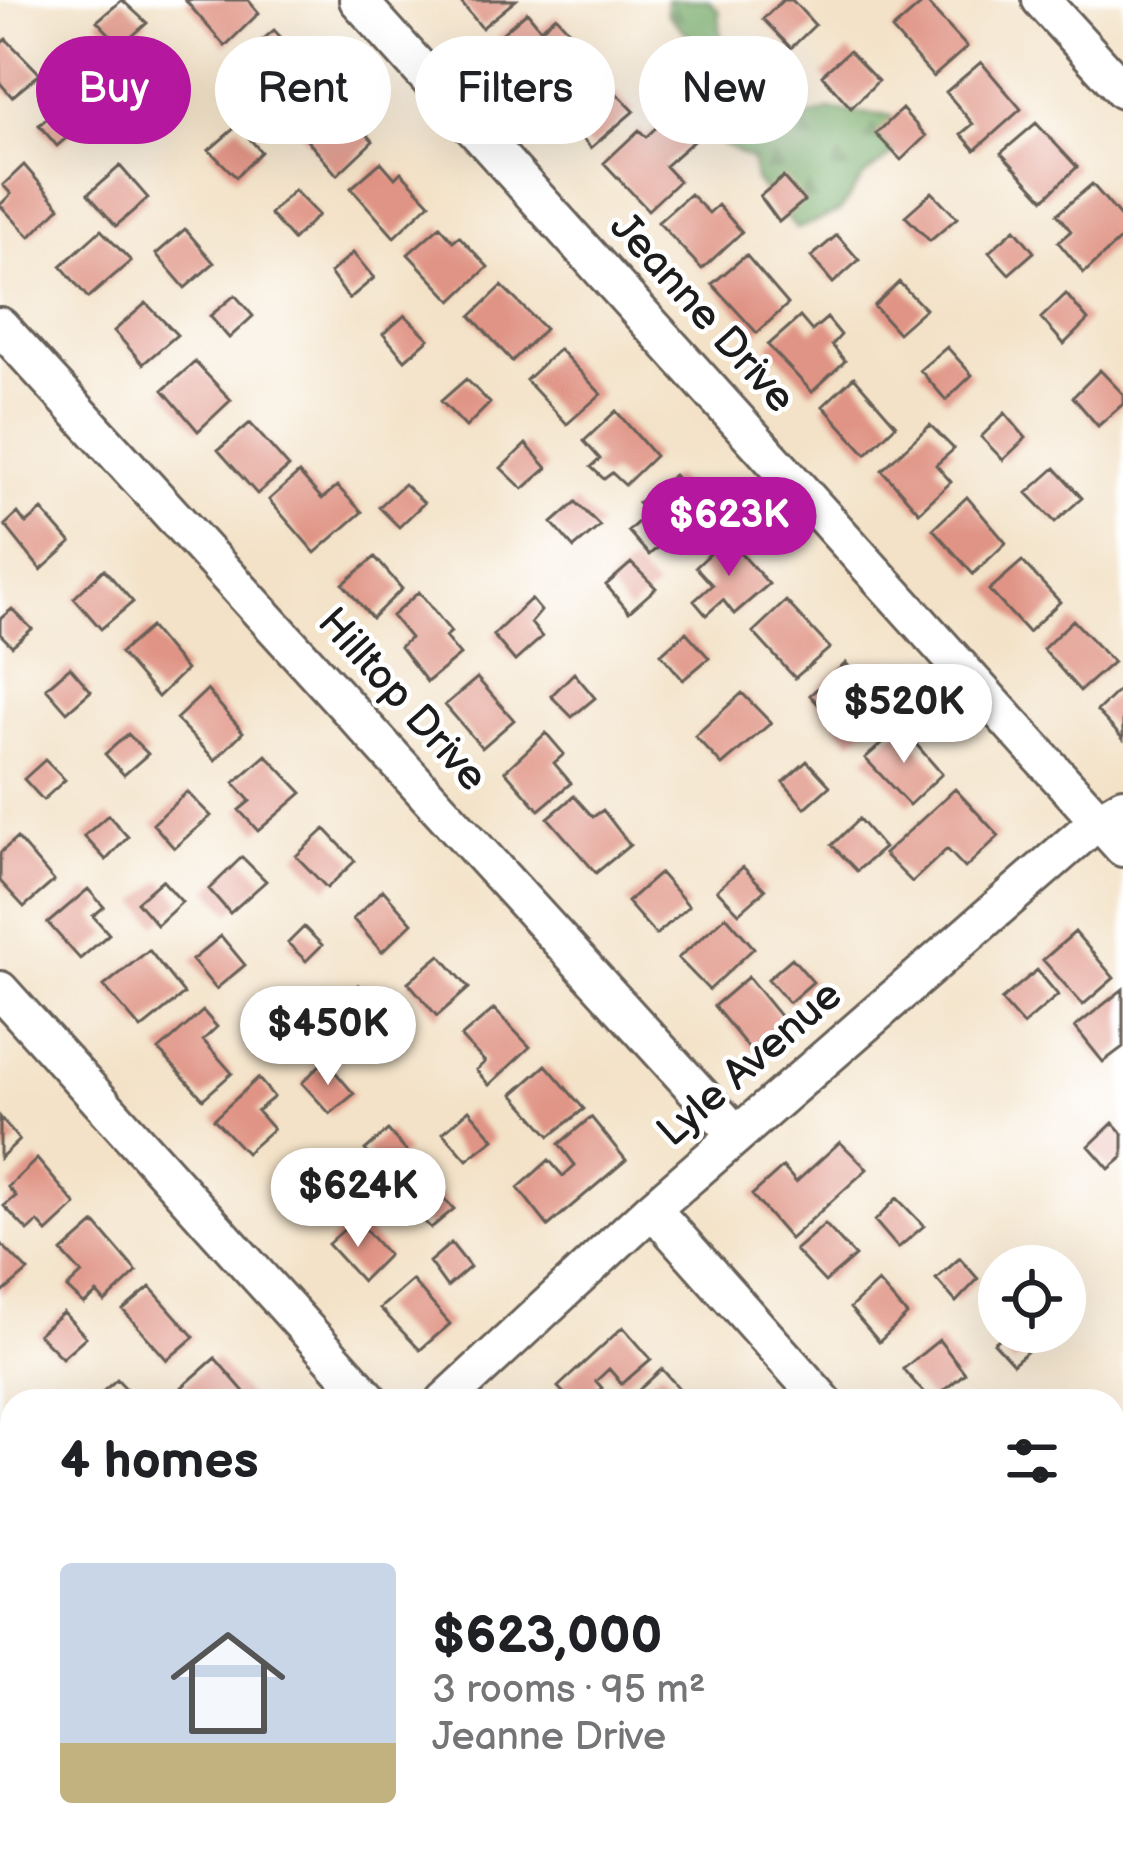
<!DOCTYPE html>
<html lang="en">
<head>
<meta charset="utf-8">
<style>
  body { margin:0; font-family:"Balsamiq Sans",sans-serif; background:#f6f6f6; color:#202124; height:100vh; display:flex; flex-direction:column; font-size:45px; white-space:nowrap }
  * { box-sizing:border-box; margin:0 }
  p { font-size:39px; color:#757577 }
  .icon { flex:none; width:66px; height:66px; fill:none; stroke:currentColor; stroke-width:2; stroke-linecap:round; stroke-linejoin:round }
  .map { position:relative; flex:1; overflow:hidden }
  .panel { position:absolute; left:0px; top:1389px; width:1125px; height:468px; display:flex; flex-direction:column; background:#fff; border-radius:36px 36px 0 0; box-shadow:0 12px 48px #0002 }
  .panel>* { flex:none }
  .hud { position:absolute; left:36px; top:36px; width:1053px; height:108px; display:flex; gap:24px }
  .fabs { position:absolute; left:978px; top:1245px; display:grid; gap:24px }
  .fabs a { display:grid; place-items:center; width:108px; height:108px; border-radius:50%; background:#fff; box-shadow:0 12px 48px #0002; font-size:60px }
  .price { position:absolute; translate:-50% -102px; padding:0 27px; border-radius:42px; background:#fff; color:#222; font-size:39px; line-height:78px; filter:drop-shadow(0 3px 6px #0008) }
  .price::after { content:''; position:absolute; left:50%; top:72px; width:36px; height:27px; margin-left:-18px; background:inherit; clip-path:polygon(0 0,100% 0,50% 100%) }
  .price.active { background:#b5179e; color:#fff }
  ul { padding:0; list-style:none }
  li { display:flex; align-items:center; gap:36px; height:300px; padding:0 60px }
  li span { display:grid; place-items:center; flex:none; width:336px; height:240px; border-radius:12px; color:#555 }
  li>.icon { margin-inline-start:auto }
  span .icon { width:144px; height:144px; fill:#fffc; stroke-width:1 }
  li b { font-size:51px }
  h2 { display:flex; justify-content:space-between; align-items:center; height:144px; padding:0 60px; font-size:51px }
  .tag { padding:0 42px; border-radius:54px; background:#fff; box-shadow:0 12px 48px #0002; font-size:42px; line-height:108px }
  .tag.active { background:#b5179e; color:#fff }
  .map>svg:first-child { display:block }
  .forest { fill:url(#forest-firs); stroke:#4a6442; stroke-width:3 }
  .building { fill:#e09485 }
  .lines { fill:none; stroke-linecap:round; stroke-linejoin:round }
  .minor-casing { stroke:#676158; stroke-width:42 }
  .minor { stroke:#fff; stroke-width:36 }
  .labels { text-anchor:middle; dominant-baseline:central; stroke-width:9; stroke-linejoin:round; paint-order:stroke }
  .street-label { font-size:42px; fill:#1c1c1c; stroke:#fff }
</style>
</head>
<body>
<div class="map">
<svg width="1123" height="1857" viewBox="0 0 1123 1857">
  <defs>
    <pattern id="forest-firs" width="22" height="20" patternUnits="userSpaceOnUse" patternTransform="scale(3)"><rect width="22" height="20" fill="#77ab68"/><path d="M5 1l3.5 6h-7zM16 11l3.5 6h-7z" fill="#618a55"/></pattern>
  </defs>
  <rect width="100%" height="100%" fill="#fff"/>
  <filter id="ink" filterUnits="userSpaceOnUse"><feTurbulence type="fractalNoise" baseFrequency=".00833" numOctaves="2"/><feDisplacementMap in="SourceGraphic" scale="24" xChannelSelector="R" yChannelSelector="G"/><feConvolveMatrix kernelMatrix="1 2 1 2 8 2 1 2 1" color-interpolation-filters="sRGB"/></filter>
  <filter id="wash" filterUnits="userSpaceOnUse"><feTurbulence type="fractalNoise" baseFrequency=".004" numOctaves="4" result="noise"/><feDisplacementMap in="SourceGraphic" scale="48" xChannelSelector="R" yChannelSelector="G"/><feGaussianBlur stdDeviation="2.7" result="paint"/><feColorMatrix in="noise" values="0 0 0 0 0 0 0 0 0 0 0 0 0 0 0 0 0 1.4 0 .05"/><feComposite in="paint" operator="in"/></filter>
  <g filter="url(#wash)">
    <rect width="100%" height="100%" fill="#f3e2c7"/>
    <!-- forest -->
    <path class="forest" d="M667,0H709L719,11L722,53L787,124L829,110L891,116L900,149L864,176L839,212L797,229L755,180L752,160L681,123L703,69L695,42L667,14Z"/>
    <g id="blocks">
      <!-- building -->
      <path class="building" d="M122,0L147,23L121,46L97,21Z
        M185,0H248L259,13L225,46Z
        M459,0H516L482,28Z
        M783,0H792L815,25L791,48L763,19Z
        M925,1L967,47L933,77L892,30Z
        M527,12L541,29L556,16L575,37L560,50L570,59L537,88L493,41Z
        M274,30L316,75L283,107L239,60Z
        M6,39L40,74L12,97L0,83V44Z
        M676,47L697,71L672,93L651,69Z
        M849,51L878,81L851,108L822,75Z
        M981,62L1021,109L975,150L961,134L973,124L946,92Z
        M581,71L599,93L608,85L634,111L591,148L550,101Z
        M325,100L341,116L345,109L373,141L337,175L295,126Z
        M65,103L83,124L57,146L39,125Z
        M902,109L926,136L901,160L876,134Z
        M675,110L698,137L665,166L679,181L648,210L604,163L639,130L646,137Z
        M1036,123L1077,167L1044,199L1001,153Z
        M238,125L261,152L236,177L209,150Z
        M381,162L395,178L401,172L430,203L394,237L351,188Z
        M24,165L60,207L30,237L0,205L11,194L3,185Z
        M120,166L148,198L116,226L88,194Z
        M783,177L804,201L779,222L760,196Z
        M1092,184L1123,220V237L1084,273L1058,242L1071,231L1057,214Z
        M294,190L318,215L293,240L270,214Z
        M932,192L957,218L930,241L905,216Z
        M690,194L709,213L718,205L742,232L702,269L658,222Z
        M440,226L453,241L459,236L488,267L452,301L408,254Z
        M185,229L214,263L185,288L156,254Z
        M1015,229L1034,252L1009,274L989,252Z
        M101,230L131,261L88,298L61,266Z
        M837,235L859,260L833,283L811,257Z
        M353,253L374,278L349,299L330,273Z
        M746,255L788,304L757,333L712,284Z
        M899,282L925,309L898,333L874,306Z
        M502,286L545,329L512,361L471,316Z
        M1066,294L1088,320L1064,344L1041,318Z
        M235,295L253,316L229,338L210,316Z
        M146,303L177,335L143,364L114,331Z
        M405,315L429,339L405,360L383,334Z
        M800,317L812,331L827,318L841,335L832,345L845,361L812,392L768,345Z
        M947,347L972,375L946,400L920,370Z
        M559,349L601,394L567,424L526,380Z
        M195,362L231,400L198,431L163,390Z
        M1100,370L1123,394V404L1098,426L1073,397Z
        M854,377L896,425L866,454L823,406Z
        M466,379L490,403L466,427L441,401Z
        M616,411L655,456L625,485L612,473L604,479L591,467L600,459L584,441Z
        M1005,413L1026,438L1003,460L981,437Z
        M250,423L289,467L257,494L218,450Z
        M930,425L954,449L936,465L951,482L919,512L882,470Z
        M526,444L547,468L523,489L501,468Z
        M1055,468L1082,498L1055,522L1027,493Z
        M299,473L322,499L337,486L362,512L315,553L269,500Z
        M674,475L712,522L679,547L670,537L649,555L628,531L647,514L638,503Z
        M404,484L424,503L399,527L379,507Z
        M967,497L1006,543L973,574L933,529Z
        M576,502L600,526L574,548L552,523Z
        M42,510L71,543L41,570L5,525L18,513L26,524Z
        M727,538L769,584L734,614L723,600L706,615L694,601L712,585L696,567Z
        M375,557L402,589L372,618L343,584Z
        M1022,561L1060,602L1028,632L989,590Z
        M631,563L656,588L629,612L606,585Z
        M104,569L133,602L101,629L74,598Z
        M419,592L451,632L445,637L460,655L427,682L400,647L410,638L392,616Z
        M531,599L541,611L531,623L542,637L515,661L493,635Z
        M786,601L830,648L795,678L753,632Z
        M12,609L32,629L12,646L0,634V619Z
        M1073,620L1113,662L1080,691L1043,649Z
        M150,627L186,670L158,697L120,653Z
        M686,632L709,658L683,680L661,654Z
        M846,663L886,713L851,741L810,695Z
        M70,667L91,691L67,712L46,688Z
        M574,673L595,698L572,717L551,696Z
        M477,678L514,720L482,748L445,705Z
        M1123,686V739L1097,711Z
        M207,690L243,732L215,760L176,719Z
        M742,693L771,723L722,765L695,736Z
        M901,727L942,774L909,805L865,758Z
        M546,733L564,754L554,763L571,783L539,810L505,771Z
        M128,734L148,754L124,775L105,754Z
        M266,755L302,793L258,831L239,810L250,801L234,783Z
        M45,760L65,780L43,800L24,779Z
        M807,761L830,786L805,808L783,782Z
        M955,789L999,836L965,868L947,849L912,882L884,854Z
        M187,792L211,816L174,848L153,824Z
        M574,796L593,817L603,810L630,845L596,873L548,818Z
        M108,815L128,837L106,860L84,836Z
        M859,819L884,848L857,871L832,845Z
        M325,829L355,861L327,888L296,856Z
        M17,838L54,881L24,907L0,881V853Z
        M242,857L266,881L230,913L209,889Z
        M743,867L765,890L739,913L717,890Z
        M660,873L689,906L656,935L627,902Z
        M162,880L182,902L157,925L137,902Z
        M88,889L104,907L93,916L109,934L80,959L48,923Z
        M383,890L412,923L382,952L353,919Z
        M726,916L754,948L709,990L678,958Z
        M304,927L322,945L306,961L288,943Z
        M1075,932L1114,978L1083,1005L1043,960Z
        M221,936L245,965L216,989L192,960Z
        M149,950L184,994L141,1029L104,986Z
        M440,955L469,988L437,1016L408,982Z
        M792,958L813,982L789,1003L768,979Z
        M1037,970L1058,995L1023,1025L1001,1000Z
        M748,977L785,1022L751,1051L714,1006Z
        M358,985L376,1006L355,1025L337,1005Z
        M1123,989V1047L1103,1062L1075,1027Z
        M268,1001L295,1031L274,1050L247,1019Z
        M494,1009L530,1047L489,1085L476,1070L485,1062L461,1037Z
        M203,1011L217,1027L203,1040L232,1073L203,1099L159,1050Z
        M325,1060L354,1094L330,1114L302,1083Z
        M546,1065L584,1109L550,1136L513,1094Z
        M258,1078L274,1097L257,1111L273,1129L246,1153L214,1119Z
        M469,1110L494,1139L467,1160L443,1133Z
        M0,1117L19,1140L0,1158Z
        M591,1117L626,1160L548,1226L518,1188L549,1160L563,1176L575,1165L559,1144Z
        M1113,1123L1123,1134V1157L1109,1169L1089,1146Z
        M388,1130L407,1152L384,1171L365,1150Z
        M840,1142L867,1169L790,1239L752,1195L783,1167L796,1182Z
        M298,1158L325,1188L332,1182L340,1191L306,1222L271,1182Z
        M37,1159L76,1205L47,1232L38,1222L28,1231L4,1206L16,1196L8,1187Z
        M438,1193L454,1209L431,1228L415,1213Z
        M897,1198L924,1226L898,1248L875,1221Z
        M356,1219L388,1255L362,1281L328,1244Z
        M95,1223L137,1272L105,1302L97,1293L84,1304L67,1288L82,1274L62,1252Z
        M825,1224L855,1256L825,1282L795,1250Z
        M451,1243L470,1267L447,1287L429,1262Z
        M2,1245L28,1271L0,1295V1247Z
        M960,1258L978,1279L956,1302L936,1279Z
        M412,1280L450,1324L420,1350L380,1308Z
        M878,1282L907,1315L879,1342L850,1308Z
        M150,1287L194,1337L167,1360L123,1310Z
        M63,1312L86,1337L62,1358L38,1334Z
        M623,1327L651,1359L622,1384L609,1369L596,1381L602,1388L589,1401H571L558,1387Z
        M1008,1332H1027L1037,1343L1013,1364L994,1343Z
        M939,1340L965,1373L931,1401L903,1369Z
        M215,1358L252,1401H195L182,1387Z
        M662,1369L690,1401H627Z
        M117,1379L138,1401H92Z
        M1123,1444V1486L1118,1491L1113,1486V1452Z
        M0,1467L12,1481V1503L0,1513Z
        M1113,1527L1123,1538V1576L1113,1585Z
        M12,1820V1845H55L61,1851L54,1857H5L0,1852V1831Z
        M265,1845H326L336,1857H276Z"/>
    </g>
  </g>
  <g filter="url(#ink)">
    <use href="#blocks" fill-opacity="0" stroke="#676158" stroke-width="3"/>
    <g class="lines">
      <defs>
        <path id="minor" d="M358,0L1123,848
          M1041,0L1123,90
          M0,326L737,1135
          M0,990L371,1401
          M652,1209L823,1401
          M445,1401L652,1209L1099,820L1123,806
          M0,1664L12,1678
          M1113,1728L1123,1739
          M163,1845L174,1857"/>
      </defs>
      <!-- minor casing -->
      <use href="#minor" class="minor-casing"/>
      <!-- minor -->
      <use href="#minor" class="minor"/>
    </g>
  </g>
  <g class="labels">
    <!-- street labels -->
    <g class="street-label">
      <text transform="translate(702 313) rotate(48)">Jeanne Drive</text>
      <text transform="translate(402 700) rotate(48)">Hilltop Drive</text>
      <text transform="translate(750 1064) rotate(-41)">Lyle Avenue</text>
    </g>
  </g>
</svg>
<div class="fabs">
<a><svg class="icon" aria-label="locate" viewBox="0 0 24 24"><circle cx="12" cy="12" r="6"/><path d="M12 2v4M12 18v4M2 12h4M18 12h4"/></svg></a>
</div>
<b class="price active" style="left:729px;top:579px">$623K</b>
<b class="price" style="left:904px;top:766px">$520K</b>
<b class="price" style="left:328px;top:1088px">$450K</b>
<b class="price" style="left:358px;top:1250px">$624K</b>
<div class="hud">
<a class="tag active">Buy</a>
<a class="tag">Rent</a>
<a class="tag">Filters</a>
<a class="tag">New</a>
</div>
<section class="panel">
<h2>4 homes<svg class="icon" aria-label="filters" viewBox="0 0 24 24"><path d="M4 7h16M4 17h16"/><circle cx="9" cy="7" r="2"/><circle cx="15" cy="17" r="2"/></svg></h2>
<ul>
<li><span style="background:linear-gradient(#c9d6e8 75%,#c2b280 0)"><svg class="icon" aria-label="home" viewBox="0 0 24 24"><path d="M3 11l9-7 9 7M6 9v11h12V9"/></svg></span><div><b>$623,000</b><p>3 rooms · 95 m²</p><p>Jeanne Drive</p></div></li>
</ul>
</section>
</div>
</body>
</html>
